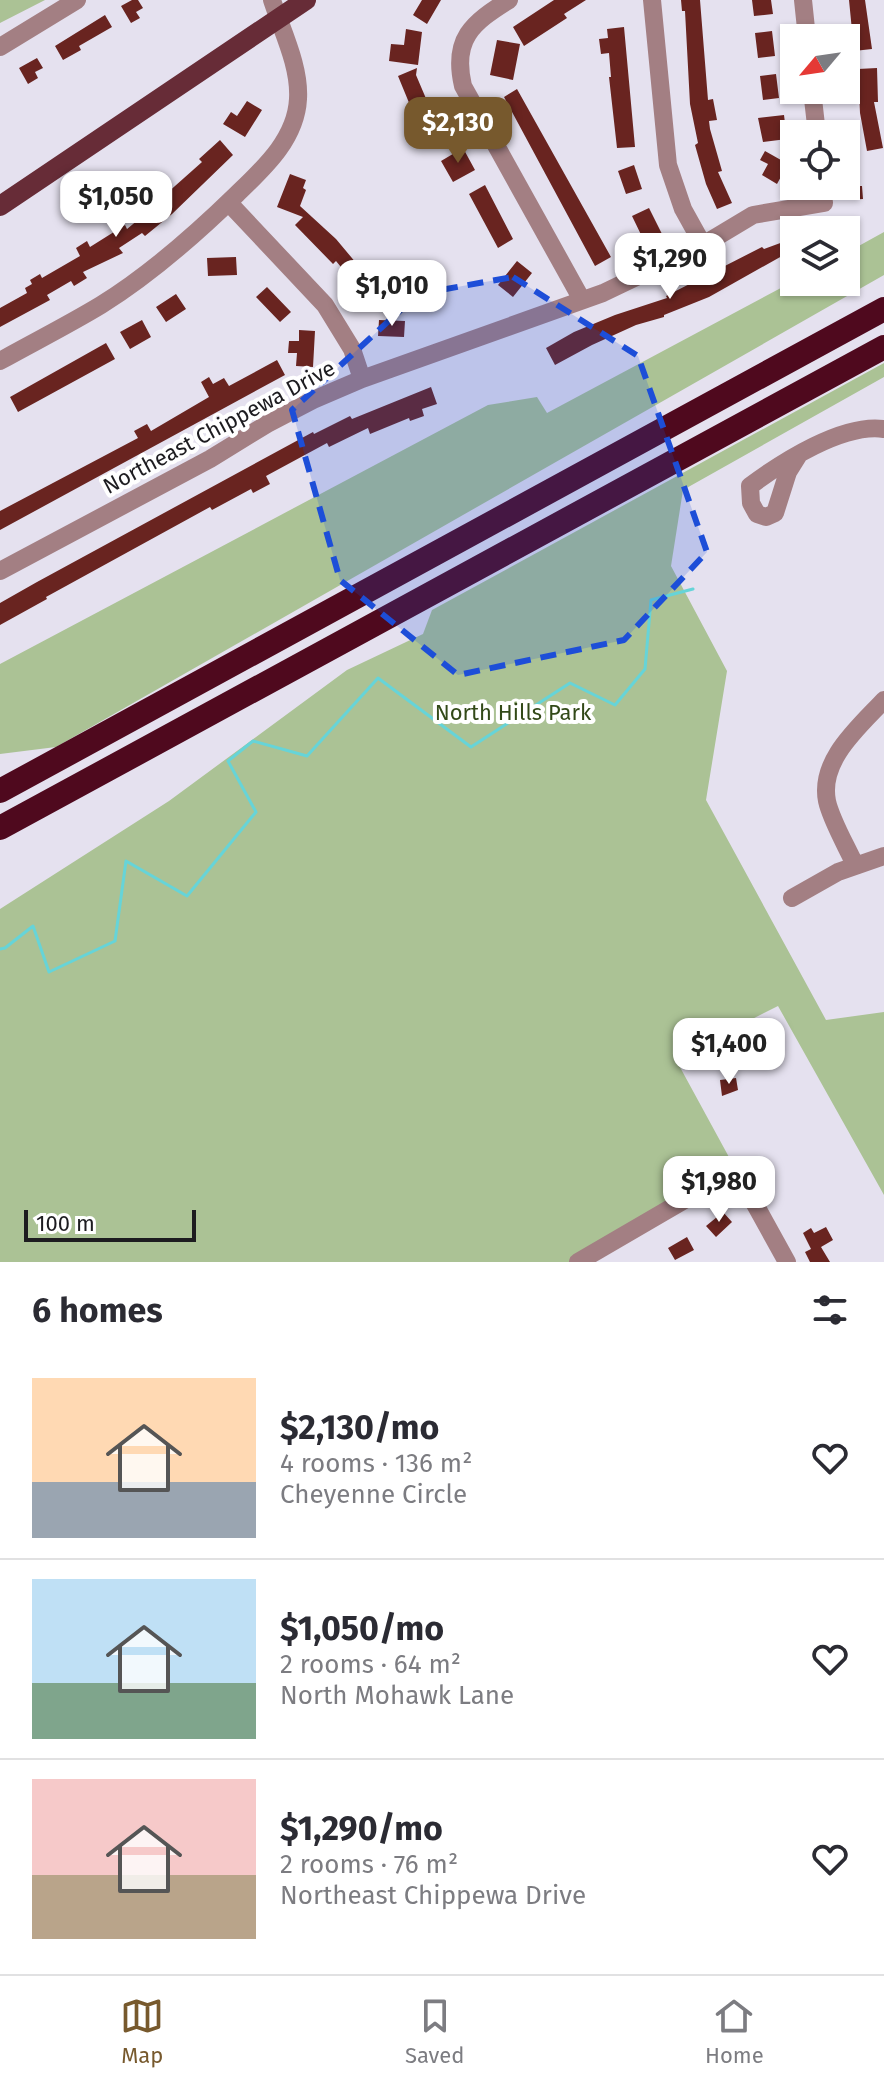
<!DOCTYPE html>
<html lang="en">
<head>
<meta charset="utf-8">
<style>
  body { margin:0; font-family:"Fira Sans",sans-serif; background:#f7f7f7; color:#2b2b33; height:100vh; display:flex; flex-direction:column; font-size:30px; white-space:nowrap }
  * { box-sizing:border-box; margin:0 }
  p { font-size:26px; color:#7c7c81 }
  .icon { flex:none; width:44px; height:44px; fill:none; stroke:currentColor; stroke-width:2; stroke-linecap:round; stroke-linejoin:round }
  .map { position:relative; height:1262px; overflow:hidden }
  .drawer { display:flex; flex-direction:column; background:#fff; flex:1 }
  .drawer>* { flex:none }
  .needle { width:52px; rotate:241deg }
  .tools { position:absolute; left:780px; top:24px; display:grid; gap:16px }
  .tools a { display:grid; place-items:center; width:80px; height:80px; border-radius:0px; background:#fff; box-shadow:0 2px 6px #0004; font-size:40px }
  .scale { position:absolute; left:24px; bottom:20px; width:172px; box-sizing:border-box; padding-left:8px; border:4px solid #1d1c20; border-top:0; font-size:22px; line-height:28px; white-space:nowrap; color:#1d1c20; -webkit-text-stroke:6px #fff; paint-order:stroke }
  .price { position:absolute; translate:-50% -68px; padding:0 18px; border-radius:16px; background:#fff; color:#222; font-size:26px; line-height:52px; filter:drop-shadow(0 2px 4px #0008) }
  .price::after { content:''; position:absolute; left:50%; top:48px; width:24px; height:18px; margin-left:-12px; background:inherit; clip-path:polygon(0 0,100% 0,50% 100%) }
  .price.on { background:#77592d; color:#fff }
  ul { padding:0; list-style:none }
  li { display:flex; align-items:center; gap:24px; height:200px; padding:0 32px }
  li+li { border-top:2px solid #e1e1e2 }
  li span { display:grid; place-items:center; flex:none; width:224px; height:160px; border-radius:0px; color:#555 }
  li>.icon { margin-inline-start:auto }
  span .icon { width:96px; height:96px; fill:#fffc; stroke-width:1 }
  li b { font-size:34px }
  h2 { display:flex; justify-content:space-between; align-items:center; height:96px; padding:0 32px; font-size:34px }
  .tab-bar { display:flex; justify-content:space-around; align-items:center; height:112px; border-top:2px solid #e1e1e2; background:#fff; font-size:22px; color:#7c7c81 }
  .tab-bar a { display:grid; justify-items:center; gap:4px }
  .tab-bar .on { color:#77592d }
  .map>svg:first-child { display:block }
  .green { fill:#abc295 }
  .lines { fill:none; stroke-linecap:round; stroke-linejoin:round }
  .stream { stroke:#66d4d8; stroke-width:3 }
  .building { fill:#692420 }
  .minor { stroke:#a37f83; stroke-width:18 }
  .major { stroke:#672c37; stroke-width:20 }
  .highway { stroke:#4f091e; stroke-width:24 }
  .marked { fill:#1d4ed8; fill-opacity:0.2; stroke:#1d4ed8; stroke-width:6; stroke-dasharray:16 10; stroke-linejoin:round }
  .labels { text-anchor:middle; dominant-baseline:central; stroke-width:8; stroke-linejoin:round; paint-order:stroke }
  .street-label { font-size:22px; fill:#1d1c20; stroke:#fff }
  .park-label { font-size:22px; fill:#324918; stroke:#fff }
</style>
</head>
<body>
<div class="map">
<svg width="884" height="1262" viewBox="0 0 884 1262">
  <rect width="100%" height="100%" fill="#e5e1ef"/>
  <!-- green -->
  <path class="green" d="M0,0H45L0,23Z
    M884,232V275L56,747L0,754V664L488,405L537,397L547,413L794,281L846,282V253Z
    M884,363V377L683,490L671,566L727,671L706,800L826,1020L884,1012V1195L778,1006L675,1058L736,1170L575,1262H0V909L169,801L347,670L423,634L432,610Z"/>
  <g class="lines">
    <!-- stream -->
    <path class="stream" d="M0,949L5,948L33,926L49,972L115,941L126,861L187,896L256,812L228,761L253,741L307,756L378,678L471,747L570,683L615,705L645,669L651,600L693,589"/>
  </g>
  <!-- building -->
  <path class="building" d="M132,0H138L143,8L136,12L140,18L131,23L121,6Z
    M422,0H441L427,24L413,15Z
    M554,0H586L564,14L567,18L524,46L513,27Z
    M681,0H700L708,100L713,99L717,120L709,121L710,129L722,171L718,172L732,203L717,209L706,184L695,145L698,143L690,104L685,11H682Z
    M752,0H771L773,14L754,16Z
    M849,0H865L872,49L854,51Z
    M105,15L112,27L79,46L81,50L63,60L55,46Z
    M624,27L635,147L617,148L609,77H611L609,53L601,54L599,39L608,38L607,29Z
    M406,29L422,32L418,65L389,61L391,44L404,45Z
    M772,31L775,56L758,58L755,33Z
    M497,40L520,44L513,80L490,75Z
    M37,58L43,68L35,72L38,78L28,84L19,68Z
    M417,68L416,75L433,115L441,111L454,133L439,141L420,106L412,110L398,76Z
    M877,68L878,102H874L883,148L867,151L860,113L858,69Z
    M776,74L779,98L763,100L760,76Z
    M517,89L611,257L595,266L504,97Z
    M247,101L262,110L245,137L223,124L231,112L237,116Z
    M784,115L787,139L763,142L758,118Z
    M220,140L233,155L172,214L145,236L142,233L119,248L123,253L83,272L87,278L74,286L71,281L47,295L50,300L0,327V308L27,293L25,288L32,284L30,280L40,274L42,278L80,256L76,248L87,241L90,247L125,225L127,229L167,196L166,194L202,162L199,159Z
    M463,148L475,170L453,182L441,161Z
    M765,151L788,164L777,184L762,175L768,164L760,160Z
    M634,165L642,189L626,194L618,171Z
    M290,174L306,180L303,188L306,190L300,206L336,239L372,282L379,277L391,294L370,307L362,295L359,298L347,280L350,278L336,261L333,264L295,225L303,217L277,207Z
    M485,185L513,239L498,248L469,194Z
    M846,186H862L863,199L846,200Z
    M649,208L663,236L646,245L632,216Z
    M794,238V256L783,260L782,256L709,297L664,315V317L636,325L592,345L555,365L546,348L574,332L615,315L667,298L666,296L762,247L764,249Z
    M236,257L237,275L208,276L207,258Z
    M517,261L532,273L513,297L498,285Z
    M267,287L291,312L280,322L256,297Z
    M176,294L186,309L166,322L156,307Z
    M142,320L151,337L130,349L120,332Z
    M379,320L405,321L404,337L378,336Z
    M299,330L315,331L313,367L296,366L297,353H288L289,341H299Z
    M106,343L115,359L18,412L10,397Z
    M277,360L285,375L0,530V511L138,438L134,431L147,424L151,431L209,397L201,382L209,377L213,384L224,378L229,386Z
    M431,387L437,404L422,409L424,416L410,421L409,418L370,434L368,428L329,447L327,443L266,476L270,484L253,493L251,489L212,510L210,507L46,597L47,599L0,625V603L37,582L313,432L314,434L350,416L352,419Z
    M736,1078L738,1090L722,1096L720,1080Z
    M723,1212L732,1222L716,1237L706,1226Z
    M826,1227L833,1240L821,1247L830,1262H810L805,1252L811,1249L803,1233L811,1228L814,1233Z
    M687,1237L694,1250L675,1260L668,1248Z"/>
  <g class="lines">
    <!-- minor -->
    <path class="minor" d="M509,0C472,23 452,39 463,86L582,300
      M652,0L668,165L683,209L703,245
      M803,0L807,38
      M0,47L77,0
      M812,90L817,134
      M229,203L325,305L352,349L362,379
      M0,361C34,342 68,325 101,305C151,274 195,235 237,194C264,168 296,139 298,99C300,66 282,31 272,0
      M798,456L788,472L775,513L766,517L757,514L751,503L750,486C782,462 843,423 884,429
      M0,571L210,459L267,424L313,400L362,379L603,293L703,245L753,215L824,203L822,186
      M855,865C847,847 831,820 827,801C819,760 859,727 884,700
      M792,898L838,872L884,856
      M578,1262L736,1170L787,1262"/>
    <!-- major -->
    <path class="major" d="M0,206L306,0"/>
    <!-- highway -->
    <path class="highway" d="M0,791L884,309
      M0,828L884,347"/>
  </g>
  <!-- marked area -->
  <path class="marked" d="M513,277L638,356L707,552L624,640L458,675L340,580L292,410L418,294Z"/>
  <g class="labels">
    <!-- street labels -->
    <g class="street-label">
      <text transform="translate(219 427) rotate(-28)">Northeast Chippewa Drive</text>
    </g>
    <!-- park labels -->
    <g class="park-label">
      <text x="513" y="712">North Hills Park</text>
    </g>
  </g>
</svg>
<div class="tools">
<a><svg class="needle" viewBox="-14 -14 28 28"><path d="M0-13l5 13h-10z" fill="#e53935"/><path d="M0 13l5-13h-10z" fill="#7c7c81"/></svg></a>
<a><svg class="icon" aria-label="locate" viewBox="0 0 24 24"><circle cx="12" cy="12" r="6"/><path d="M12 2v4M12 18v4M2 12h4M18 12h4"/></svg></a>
<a><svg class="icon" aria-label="layers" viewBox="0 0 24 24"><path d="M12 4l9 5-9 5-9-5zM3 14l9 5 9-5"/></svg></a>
</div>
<div class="scale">100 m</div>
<b class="price on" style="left:458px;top:165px">$2,130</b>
<b class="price" style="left:116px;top:239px">$1,050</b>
<b class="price" style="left:670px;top:301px">$1,290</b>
<b class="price" style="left:392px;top:328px">$1,010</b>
<b class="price" style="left:729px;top:1086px">$1,400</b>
<b class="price" style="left:719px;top:1224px">$1,980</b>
</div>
<section class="drawer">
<h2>6 homes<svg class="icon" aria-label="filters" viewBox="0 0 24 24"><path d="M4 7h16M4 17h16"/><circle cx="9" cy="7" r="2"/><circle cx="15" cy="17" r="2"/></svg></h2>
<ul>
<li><span style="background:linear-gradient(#ffd9b3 65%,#9aa5b1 0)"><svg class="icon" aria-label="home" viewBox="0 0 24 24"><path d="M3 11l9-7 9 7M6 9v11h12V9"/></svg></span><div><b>$2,130/mo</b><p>4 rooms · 136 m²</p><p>Cheyenne Circle</p></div><svg class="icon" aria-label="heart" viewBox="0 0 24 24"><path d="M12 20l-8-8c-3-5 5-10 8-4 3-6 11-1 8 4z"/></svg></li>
<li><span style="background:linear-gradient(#bfe0f5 65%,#7fa58c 0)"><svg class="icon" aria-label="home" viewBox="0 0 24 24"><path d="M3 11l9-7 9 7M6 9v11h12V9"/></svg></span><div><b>$1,050/mo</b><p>2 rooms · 64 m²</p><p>North Mohawk Lane</p></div><svg class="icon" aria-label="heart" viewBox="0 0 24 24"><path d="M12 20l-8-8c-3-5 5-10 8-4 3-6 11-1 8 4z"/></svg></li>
<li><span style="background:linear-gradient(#f6c9c9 60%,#b9a48a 0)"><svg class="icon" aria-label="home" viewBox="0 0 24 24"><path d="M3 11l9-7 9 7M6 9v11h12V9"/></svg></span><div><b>$1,290/mo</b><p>2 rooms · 76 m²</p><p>Northeast Chippewa Drive</p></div><svg class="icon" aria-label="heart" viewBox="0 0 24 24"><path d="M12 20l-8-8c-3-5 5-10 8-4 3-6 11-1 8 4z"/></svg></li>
</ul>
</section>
<nav class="tab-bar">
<a class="on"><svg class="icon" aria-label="map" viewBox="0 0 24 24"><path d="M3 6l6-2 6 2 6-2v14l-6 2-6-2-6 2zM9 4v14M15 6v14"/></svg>Map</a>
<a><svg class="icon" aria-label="saved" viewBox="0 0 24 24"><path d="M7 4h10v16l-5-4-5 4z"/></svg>Saved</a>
<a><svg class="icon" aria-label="home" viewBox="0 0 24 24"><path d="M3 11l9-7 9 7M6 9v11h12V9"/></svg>Home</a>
</nav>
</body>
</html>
